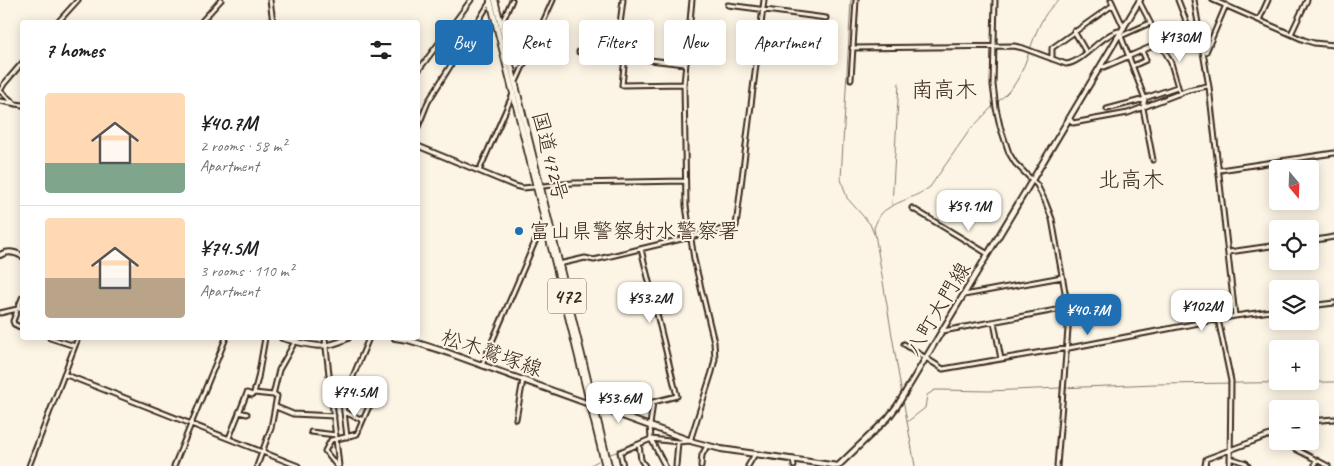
<!DOCTYPE html>
<html lang="en">
<head>
<meta charset="utf-8">
<style>
  body { margin:0; font-family:Caveat,"Klee One",sans-serif; background:#f6f6f6; color:#202124; height:100vh; display:flex; flex-direction:column; font-size:19px; white-space:nowrap }
  * { box-sizing:border-box; margin:0 }
  p { font-size:16px; color:#757577 }
  .icon { flex:none; width:28px; height:28px; fill:none; stroke:currentColor; stroke-width:2; stroke-linecap:round; stroke-linejoin:round }
  .map { position:relative; flex:1; overflow:hidden }
  .side { position:absolute; left:20px; top:20px; width:400px; height:320px; display:flex; flex-direction:column; background:#fff; border-radius:5px; box-shadow:0 2px 12px #0003 }
  .side>* { flex:none }
  .hud { position:absolute; left:435px; top:20px; width:475px; height:45px; display:flex; gap:10px }
  .needle { width:32px; rotate:161deg }
  .buttons { position:absolute; left:1269px; top:160px; display:grid; gap:10px }
  .buttons a { display:grid; place-items:center; width:50px; height:50px; border-radius:5px; background:#fff; box-shadow:0 2px 12px #0003; font-size:25px }
  .price { position:absolute; translate:-50% -42px; padding:0 11px; border-radius:10px; background:#fff; color:#222; font-size:16px; line-height:32px; filter:drop-shadow(0 1px 2px #0008) }
  .price::after { content:''; position:absolute; left:50%; top:30px; width:15px; height:11px; margin-left:-8px; background:inherit; clip-path:polygon(0 0,100% 0,50% 100%) }
  .price.on { background:#1f6fb2; color:#fff }
  ul { padding:0; list-style:none }
  li { display:flex; align-items:center; gap:15px; height:125px; padding:0 25px }
  li+li { border-top:1px solid #e0e0e0 }
  li span { display:grid; place-items:center; flex:none; width:140px; height:100px; border-radius:5px; color:#555 }
  li>.icon { margin-inline-start:auto }
  span .icon { width:60px; height:60px; fill:#fffc; stroke-width:1 }
  li b { font-size:21px }
  h2 { display:flex; justify-content:space-between; align-items:center; height:60px; padding:0 25px; font-size:21px }
  .chip { padding:0 18px; border-radius:5px; background:#fff; box-shadow:0 2px 12px #0003; font-size:18px; line-height:45px }
  .chip.on { background:#1f6fb2; color:#fff }
  .map>svg:first-child { display:block }
  .lines { fill:none; stroke-linecap:round; stroke-linejoin:round }
  .stream { stroke:#85796b; stroke-width:1 }
  .minor-casing { stroke:#3b2a1e; stroke-width:7 }
  .major-casing { stroke:#3b2a1e; stroke-width:8 }
  .highway-casing { stroke:#3b2a1e; stroke-width:8 }
  .minor { stroke:#fcf5e5; stroke-width:3 }
  .major { stroke:#fcf5e5; stroke-width:4 }
  .highway { stroke:#fcf5e5; stroke-width:4.5 }
  .poi-dot { fill:#1f6fb2; stroke:#fcf5e5; stroke-width:2 }
  .labels { text-anchor:middle; dominant-baseline:central; stroke-width:4; stroke-linejoin:round; paint-order:stroke }
  .shield { fill:#fcf5e5; stroke:#75675a; stroke-width:1 }
  .shield-label { font-size:20px; font-weight:bold; fill:#3b2a1e }
  .street-label { font-size:21px; fill:#3b2a1e; stroke:#fcf5e5 }
  .poi-label { font-size:21px; fill:#3b2a1e; stroke:#fcf5e5; text-anchor:start }
  .neighbourhood-label { font-size:22px; fill:#3b2a1e; stroke:#fcf5e5 }
</style>
</head>
<body>
<div class="map">
<svg width="1334" height="466" viewBox="0 0 1334 466">
  <rect width="100%" height="100%" fill="#fcf5e5"/>
  <filter id="ink" filterUnits="userSpaceOnUse"><feTurbulence type="fractalNoise" baseFrequency=".02" numOctaves="2"/><feDisplacementMap in="SourceGraphic" scale="10" xChannelSelector="R" yChannelSelector="G"/><feConvolveMatrix kernelMatrix="1 2 1 2 8 2 1 2 1" color-interpolation-filters="sRGB"/></filter>
  <g filter="url(#ink)">
    <g class="lines">
      <!-- stream -->
      <path class="stream" d="M851,0L841,179L847,198L870,224L874,234
        M997,103C1004,96 1011,90 1016,82C1032,56 1033,20 1059,0
        M892,205L899,83
        M902,395L874,228C876,223 878,218 881,214C890,203 916,198 930,187L969,131L994,105
        M903,399L915,466
        M907,422L925,408L927,395L935,390H940L989,391L1155,384L1334,382
        M610,454L620,451
        M589,466L598,461"/>
      <defs>
        <path id="minor" d="M270,0L273,22
          M995,0L993,85L996,108L1000,126L1009,153L1015,163L1037,185L1045,201L1052,219L1067,303L1068,329L1057,466
          M1111,0L1124,28
          M1178,0L1185,18L1189,33L1199,31
          M1194,0L1209,87L1235,316
          M1213,0L1304,40L1314,43L1334,45
          M1139,1L1171,63L1180,94
          M728,5L826,18
          M1259,20L1268,0
          M58,22L78,0
          M201,22L221,0
          M501,25L512,0
          M1074,31L1086,52
          M1291,34L1307,0
          M1121,36L1150,23
          M852,48L1014,46L1023,48L1066,64C1084,62 1099,36 1119,31L1145,99L1143,108L1153,160
          M579,52L685,64
          M1203,53L1206,52L1226,5
          M616,56L623,0
          M625,57L622,85L684,84
          M1052,59V48L1113,5
          M1101,66L1104,67L1160,43
          M1133,66L1146,60L1142,51
          M418,71L471,0
          M851,79L856,0
          M515,84L553,0
          M1145,98L1177,87
          M0,101L22,105
          M15,104L0,91L4,84L22,63
          M1107,109L1145,99
          M1070,119L1073,123L1128,113L1188,90L1207,86L1209,87
          M418,127L428,102L490,2
          M418,146L515,186L523,188L573,183L685,181
          M1220,170L1334,153
          M479,171L513,94
          M912,208L988,254
          M1310,241L1334,237
          M641,249L677,396L653,402L650,425L651,439L665,466
          M1229,252L1278,245
          M559,264L585,258L594,260L736,226L764,0
          M964,295L1062,277
          M22,298L13,321L14,324L22,328
          M1310,306L1334,303
          M0,313L22,308
          M1218,319L1231,381L1230,466
          M994,322L1001,359
          M943,331L1067,308
          M50,338L75,346
          M325,338L339,466
          M904,344L943,369L1042,352L1069,348L1235,316L1278,310
          M482,365L544,221
          M64,374L298,466
          M330,386H349L382,401
          M349,386L369,338
          M254,393L258,378L265,338
          M332,395L347,396L370,406
          M342,395L347,437
          M276,407L293,414L334,416
          M239,412L247,414
          M344,412L363,420
          M516,419L523,380
          M1310,421L1334,419
          M311,432L336,435
          M1270,436L1278,440
          M229,438L247,393L252,395L254,393L273,395
          M337,439L357,434L373,397
          M1280,441L1328,466
          M639,444L641,460L645,466
          M1230,450L1278,432
          M1230,458L1246,463L1248,466
          M793,459L794,466
          M1315,459V466
          M29,466L78,338
          M174,466L226,338
          M257,466L271,428L277,396L273,395L279,370L297,338
          M337,466L325,451L331,440L337,439
          M623,466L620,452L651,439L678,442L690,441L712,372L715,359L714,342L694,259L686,206L684,84L692,0
          M676,466L678,442
          M701,466L702,455L707,446
          M748,466L755,454
          M1205,466L1206,459L1230,450"/>
        <path id="major" d="M0,255C8,250 15,252 22,256
          M282,338C308,345 323,351 348,338
          M395,338L408,340L443,351L694,442L721,449L838,466
          M838,466L888,418L897,406L1140,0"/>
        <path id="highway" d="M490,0L605,466
          M495,0L609,466"/>
      </defs>
      <!-- minor casing -->
      <use href="#minor" class="minor-casing"/>
      <!-- major casing -->
      <use href="#major" class="major-casing"/>
      <!-- highway casing -->
      <use href="#highway" class="highway-casing"/>
      <!-- minor -->
      <use href="#minor" class="minor"/>
      <!-- major -->
      <use href="#major" class="major"/>
      <!-- highway -->
      <use href="#highway" class="highway"/>
    </g>
  </g>
  <!-- markers -->
  <circle class="poi-dot" cx="519" cy="231" r="5"/>
  <g class="labels">
    <!-- shield labels -->
    <rect class="shield" x="548" y="278.5" width="38" height="35" rx="4"/>
    <g class="shield-label">
      <text x="567" y="296">472</text>
    </g>
    <!-- street labels -->
    <g class="street-label">
      <text transform="translate(550 156) rotate(76)">国道472号</text>
      <text transform="translate(938 309) rotate(-59)">八町大門線</text>
      <text transform="translate(492 353) rotate(19)">松木鷲塚線</text>
    </g>
    <!-- poi labels -->
    <g class="poi-label">
      <text x="529" y="231">富山県警察射水警察署</text>
    </g>
    <!-- neighbourhood labels -->
    <g class="neighbourhood-label">
      <text x="944" y="90">南高木</text>
      <text x="1131" y="180">北高木</text>
    </g>
  </g>
</svg>
<div class="buttons">
<a><svg class="needle" viewBox="-14 -14 28 28"><path d="M0-13l5 13h-10z" fill="#e53935"/><path d="M0 13l5-13h-10z" fill="#757577"/></svg></a>
<a><svg class="icon" aria-label="locate" viewBox="0 0 24 24"><circle cx="12" cy="12" r="6"/><path d="M12 2v4M12 18v4M2 12h4M18 12h4"/></svg></a>
<a><svg class="icon" aria-label="layers" viewBox="0 0 24 24"><path d="M12 4l9 5-9 5-9-5zM3 14l9 5 9-5"/></svg></a>
<a>+</a>
<a>−</a>
</div>
<b class="price" style="left:1180px;top:63px">¥130M</b>
<b class="price" style="left:969px;top:232px">¥59.1M</b>
<b class="price" style="left:650px;top:324px">¥53.2M</b>
<b class="price" style="left:1202px;top:332px">¥102M</b>
<b class="price on" style="left:1088px;top:336px">¥40.7M</b>
<b class="price" style="left:355px;top:418px">¥74.5M</b>
<b class="price" style="left:619px;top:424px">¥53.6M</b>
<div class="hud">
<a class="chip on">Buy</a>
<a class="chip">Rent</a>
<a class="chip">Filters</a>
<a class="chip">New</a>
<a class="chip">Apartment</a>
</div>
<section class="side">
<h2>7 homes<svg class="icon" aria-label="filters" viewBox="0 0 24 24"><path d="M4 7h16M4 17h16"/><circle cx="9" cy="7" r="2"/><circle cx="15" cy="17" r="2"/></svg></h2>
<ul>
<li><span style="background:linear-gradient(#ffd9b3 70%,#7fa58c 0)"><svg class="icon" aria-label="home" viewBox="0 0 24 24"><path d="M3 11l9-7 9 7M6 9v11h12V9"/></svg></span><div><b>¥40.7M</b><p>2 rooms · 58 m²</p><p>Apartment</p></div></li>
<li><span style="background:linear-gradient(#ffd9b3 60%,#b9a48a 0)"><svg class="icon" aria-label="home" viewBox="0 0 24 24"><path d="M3 11l9-7 9 7M6 9v11h12V9"/></svg></span><div><b>¥74.5M</b><p>3 rooms · 110 m²</p><p>Apartment</p></div></li>
</ul>
</section>
</div>
</body>
</html>
